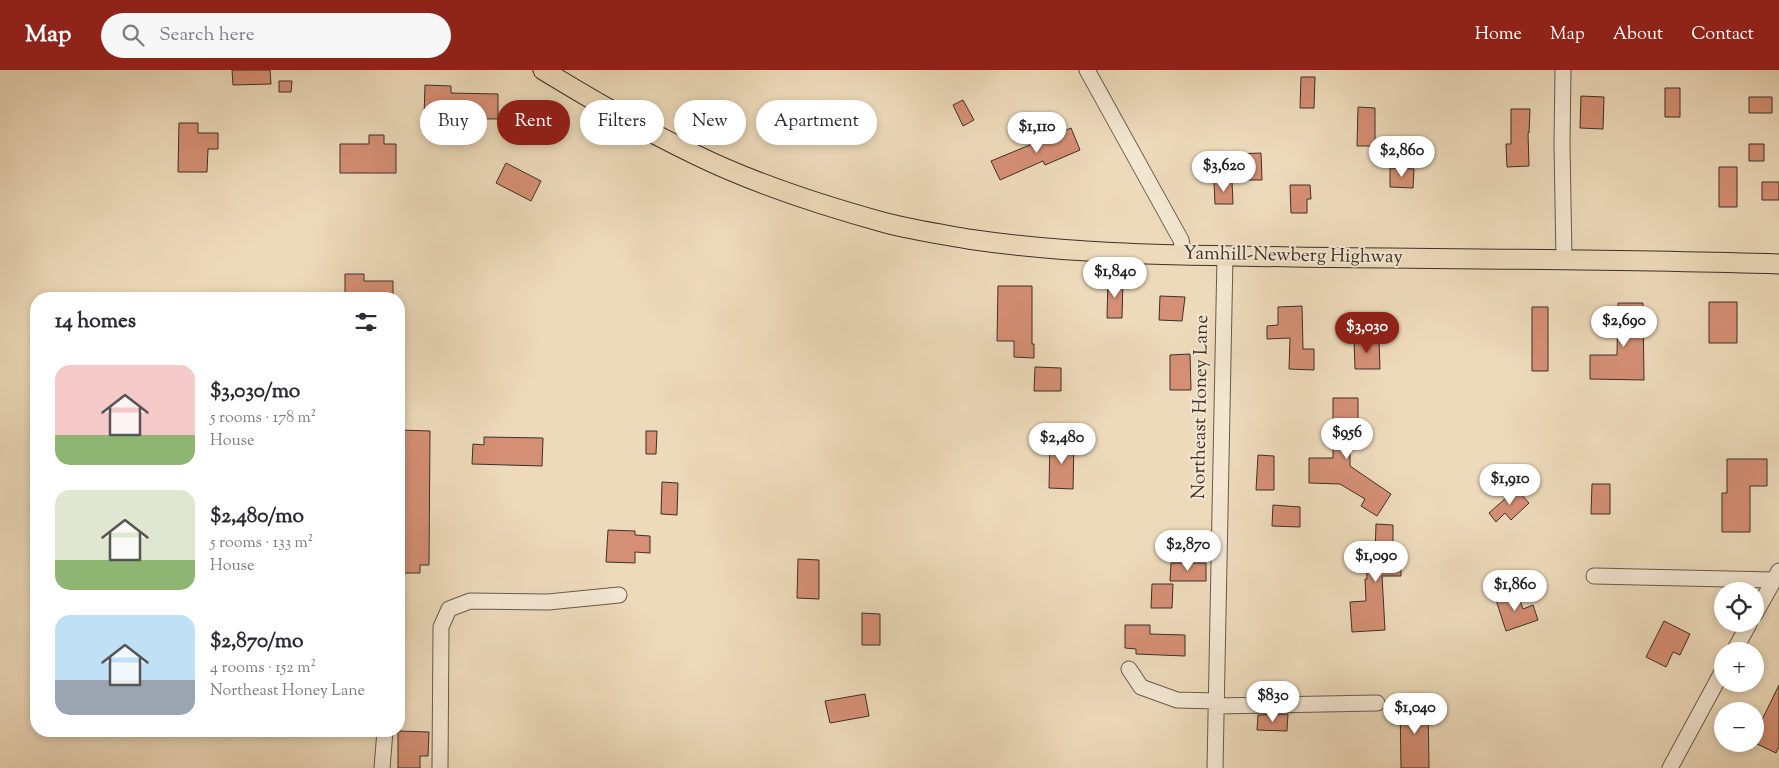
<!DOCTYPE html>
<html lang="en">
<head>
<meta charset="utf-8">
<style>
  body { margin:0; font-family:"Sorts Mill Goudy",serif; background:#f7f7f7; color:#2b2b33; height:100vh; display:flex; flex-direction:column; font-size:19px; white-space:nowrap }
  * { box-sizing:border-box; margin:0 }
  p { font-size:16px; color:#7c7c81 }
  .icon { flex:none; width:28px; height:28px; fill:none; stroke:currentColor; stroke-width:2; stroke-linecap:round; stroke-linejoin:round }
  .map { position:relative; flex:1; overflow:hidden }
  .sheet { position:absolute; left:30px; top:222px; width:375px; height:445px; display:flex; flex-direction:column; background:#fff; border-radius:20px; box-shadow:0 2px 8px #0003 }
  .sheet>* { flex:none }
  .hud { position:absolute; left:420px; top:30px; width:475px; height:45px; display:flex; gap:10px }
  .buttons { position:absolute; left:1714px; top:512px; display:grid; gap:10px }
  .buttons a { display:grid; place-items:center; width:50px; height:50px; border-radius:50%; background:#fff; box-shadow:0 2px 8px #0003; font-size:25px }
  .price { position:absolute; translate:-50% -42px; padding:0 11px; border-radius:18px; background:#fff; color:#222; font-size:16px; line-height:32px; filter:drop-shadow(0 1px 2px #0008) }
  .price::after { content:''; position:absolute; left:50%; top:30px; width:15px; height:11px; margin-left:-8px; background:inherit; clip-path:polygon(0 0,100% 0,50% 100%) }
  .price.active { background:#8f2418; color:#fff }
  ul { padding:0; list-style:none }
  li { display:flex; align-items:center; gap:15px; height:125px; padding:0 25px }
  li span { display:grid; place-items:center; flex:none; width:140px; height:100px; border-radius:15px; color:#555 }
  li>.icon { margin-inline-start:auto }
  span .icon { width:60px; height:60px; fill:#fffc; stroke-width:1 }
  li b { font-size:21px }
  h2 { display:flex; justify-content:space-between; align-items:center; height:60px; padding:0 25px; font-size:21px }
  .tag { padding:0 18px; border-radius:22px; background:#fff; box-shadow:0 2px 8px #0003; font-size:18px; line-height:45px }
  .tag.active { background:#8f2418; color:#fff }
  header { display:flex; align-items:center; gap:30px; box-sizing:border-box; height:70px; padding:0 25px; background:#8f2418; color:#fff }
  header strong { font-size:24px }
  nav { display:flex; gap:28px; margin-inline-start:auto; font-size:18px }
  .search { width:350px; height:45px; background:#f7f7f7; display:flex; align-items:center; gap:12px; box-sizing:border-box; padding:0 18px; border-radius:28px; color:#7c7c81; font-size:19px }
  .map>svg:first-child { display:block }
  .building { fill:#d58f74; stroke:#3c3028 }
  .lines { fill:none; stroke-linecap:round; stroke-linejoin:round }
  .minor-casing { stroke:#685a4c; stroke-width:17 }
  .major-casing { stroke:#3c3028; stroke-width:21 }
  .minor { stroke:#f3e7d2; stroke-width:15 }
  .major { stroke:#eddaba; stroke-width:19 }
  .labels { text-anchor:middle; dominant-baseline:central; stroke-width:4; stroke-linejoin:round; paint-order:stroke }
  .street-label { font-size:19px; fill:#3c3028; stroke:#f3e7d2 }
</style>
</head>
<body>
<header>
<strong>Map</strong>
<div class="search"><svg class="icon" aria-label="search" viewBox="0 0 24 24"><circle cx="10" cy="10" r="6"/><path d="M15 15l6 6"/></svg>Search here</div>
<nav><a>Home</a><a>Map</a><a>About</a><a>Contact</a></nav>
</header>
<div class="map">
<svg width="1779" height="698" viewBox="0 0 1779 698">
  <rect width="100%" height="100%" fill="#eddaba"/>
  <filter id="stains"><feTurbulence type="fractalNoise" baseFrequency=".004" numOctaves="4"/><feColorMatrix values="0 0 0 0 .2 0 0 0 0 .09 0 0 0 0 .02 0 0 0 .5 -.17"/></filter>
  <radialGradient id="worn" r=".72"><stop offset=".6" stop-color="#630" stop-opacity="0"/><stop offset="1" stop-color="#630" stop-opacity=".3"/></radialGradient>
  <!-- building -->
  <path class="building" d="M232,0H270L271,14L233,15Z
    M1301,7H1315L1314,38H1300Z
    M279,11H292L291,22H279Z
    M425,15L451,16V23L498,24V49L424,48Z
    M1665,18H1680V47H1665Z
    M1581,26L1604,27L1603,59L1580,58Z
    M1749,27H1772V43H1749Z
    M963,30L974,50L963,56L953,35Z
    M1358,37L1375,38V76H1357Z
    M1511,39H1530L1529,63H1528L1529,96L1507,97L1506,74H1511Z
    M179,53H198V63H218V79H208L207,102H178Z
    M1071,58L1080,80L1045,95L1043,91L1000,110L991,91Z
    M369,65H384V74H396V103H340V74H369Z
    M1749,74H1764V91H1749Z
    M1261,83L1262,110H1235V84Z
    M506,93L541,111L531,131L496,113Z
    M1719,97H1737V137H1719Z
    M1390,98L1414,99L1413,118L1390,117Z
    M1232,111L1233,134H1215L1214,112Z
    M1762,112H1779V130H1762Z
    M1290,115H1310L1311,129H1307V143H1291Z
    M345,204H364V211H393V229H345Z
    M1108,209L1123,210L1122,248H1107Z
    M998,216H1032V274H1034V288L1014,287V271H997Z
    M1160,226L1185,227L1182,251L1159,250Z
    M1709,232H1737V273H1709Z
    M1618,233H1643L1644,310L1590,309V285H1617Z
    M1302,236L1303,279H1314V300L1289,299L1290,268L1267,269V256L1278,255V237Z
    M1532,237H1548V301H1532Z
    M1379,268L1380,299H1355L1354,269Z
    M1190,284L1191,320H1170V285Z
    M1035,297L1061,298V321H1034Z
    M1333,328H1358V356H1354V368H1350V396L1391,424L1377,446L1361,436L1365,429L1340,414L1309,413V388H1333Z
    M399,360L430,361L429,495H420V503H399Z
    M646,361H657L656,384H646Z
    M484,367L543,368L542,396L472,394L473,374L484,375Z
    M1050,371H1074L1073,419L1049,418Z
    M1258,385L1274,386V420H1256Z
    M1727,389H1767V416H1750V462H1722V423H1727Z
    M662,412L678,413L677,445L661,444Z
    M1592,414H1610V444H1591Z
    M1516,419L1529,433L1511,450L1505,443L1496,452L1489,443Z
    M1273,435L1300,437V457L1272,456Z
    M1376,454L1393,455V486L1401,485V506H1382L1385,560L1352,562L1350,532L1366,531L1365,509H1367L1366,486H1375Z
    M608,460L635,461V465L650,466V483L635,482V493L606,492Z
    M798,489L819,490V529L797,528Z
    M1171,493H1206V511H1170Z
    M1152,514H1173L1172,538H1151Z
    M1517,522L1523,539L1533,535L1538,550L1506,561L1496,530Z
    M862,543L880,544V575H862Z
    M1664,551L1690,564L1680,585L1673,582L1666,597L1646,587Z
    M1125,555H1150V564L1185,565V586L1136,584V579L1125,578Z
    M1779,615V677L1776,683L1755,673V664Z
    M865,624L869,646L830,653L825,631Z
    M1428,632L1429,698H1401L1400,633Z
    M1288,644L1287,661L1257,660L1258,645Z
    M398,661L429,662L428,686H420V698H398Z"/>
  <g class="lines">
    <defs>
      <path id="minor" d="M1087,0L1181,170L1184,185
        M1563,0L1562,74L1564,190
        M1594,506L1773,510
        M1755,544L1779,501
        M1734,581L1749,554
        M1129,599L1141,617L1177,630L1216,631
        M1216,636L1377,633
        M382,698L385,661
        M440,698L441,557L449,539L470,531L548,532L619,525
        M1215,698L1225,186
        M1670,698L1722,602"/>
      <path id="major" d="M543,0C592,30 642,59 694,84C755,114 820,135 886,153C913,160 940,164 968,169C1075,185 1184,185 1293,187C1455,189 1617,189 1779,194"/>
    </defs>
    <!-- minor casing -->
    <use href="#minor" class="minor-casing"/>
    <!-- major casing -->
    <use href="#major" class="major-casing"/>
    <!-- minor -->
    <use href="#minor" class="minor"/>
    <!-- major -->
    <use href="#major" class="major"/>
  </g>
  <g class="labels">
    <!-- street labels -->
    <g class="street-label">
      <text transform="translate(1293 186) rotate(1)">Yamhill-Newberg Highway</text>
      <text transform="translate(1201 337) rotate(-89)">Northeast Honey Lane</text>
    </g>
  </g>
  <rect width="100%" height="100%" filter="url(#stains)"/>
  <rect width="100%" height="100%" fill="url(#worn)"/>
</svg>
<div class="buttons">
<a><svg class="icon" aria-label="locate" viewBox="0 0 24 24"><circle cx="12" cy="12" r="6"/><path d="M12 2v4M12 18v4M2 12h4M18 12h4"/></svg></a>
<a>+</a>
<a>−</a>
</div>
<b class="price" style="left:1037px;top:84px">$1,110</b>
<b class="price" style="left:1402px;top:108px">$2,860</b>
<b class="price" style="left:1224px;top:123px">$3,620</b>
<b class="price" style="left:1115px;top:229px">$1,840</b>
<b class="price" style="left:1624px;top:278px">$2,690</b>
<b class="price active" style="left:1367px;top:284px">$3,030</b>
<b class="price" style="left:1347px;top:390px">$956</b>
<b class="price" style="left:1062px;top:395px">$2,480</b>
<b class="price" style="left:1510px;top:436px">$1,910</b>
<b class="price" style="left:1188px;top:502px">$2,870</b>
<b class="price" style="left:1376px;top:513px">$1,090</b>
<b class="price" style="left:1515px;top:542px">$1,860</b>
<b class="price" style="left:1273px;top:653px">$830</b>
<b class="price" style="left:1415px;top:665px">$1,040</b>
<div class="hud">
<a class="tag">Buy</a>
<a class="tag active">Rent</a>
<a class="tag">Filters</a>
<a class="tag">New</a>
<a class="tag">Apartment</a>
</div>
<section class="sheet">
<h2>14 homes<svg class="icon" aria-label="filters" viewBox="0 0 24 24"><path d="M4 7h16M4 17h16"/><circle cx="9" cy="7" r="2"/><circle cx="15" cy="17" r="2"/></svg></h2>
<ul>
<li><span style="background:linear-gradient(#f6c9c9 70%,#8fb573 0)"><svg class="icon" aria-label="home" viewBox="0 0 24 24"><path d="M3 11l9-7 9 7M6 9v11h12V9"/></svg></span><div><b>$3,030/mo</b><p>5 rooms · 178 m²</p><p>House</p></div></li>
<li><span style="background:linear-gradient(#dfe7d0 70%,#8fb573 0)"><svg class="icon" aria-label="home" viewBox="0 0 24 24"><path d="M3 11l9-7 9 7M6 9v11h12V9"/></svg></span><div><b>$2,480/mo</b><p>5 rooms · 133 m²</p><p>House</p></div></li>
<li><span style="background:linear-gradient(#bfe0f5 65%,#9aa5b1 0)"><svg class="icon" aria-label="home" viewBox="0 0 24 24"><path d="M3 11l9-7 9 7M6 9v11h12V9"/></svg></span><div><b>$2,870/mo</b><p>4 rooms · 152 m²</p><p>Northeast Honey Lane</p></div></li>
</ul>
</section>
</div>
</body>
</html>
